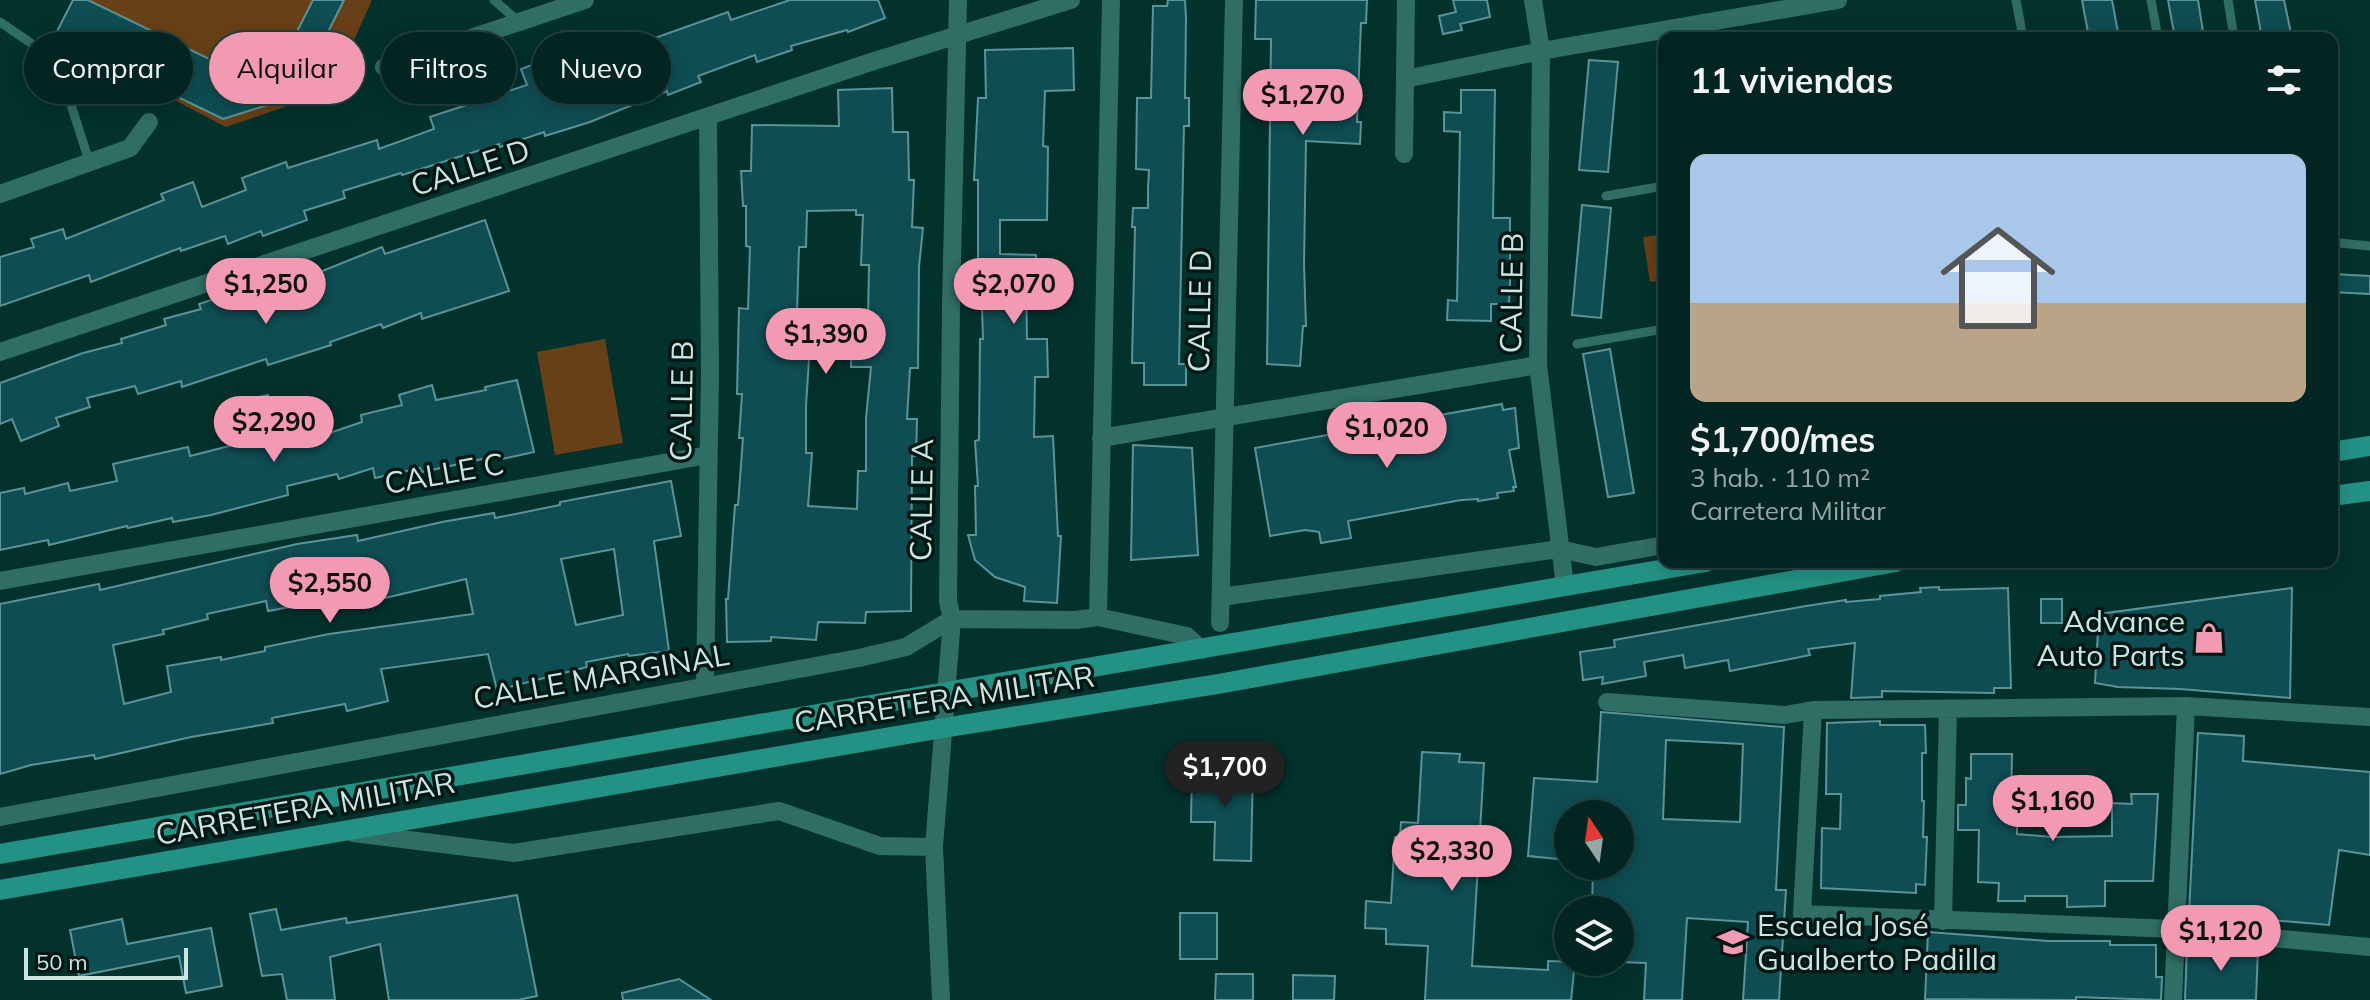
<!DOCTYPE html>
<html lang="es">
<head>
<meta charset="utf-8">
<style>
  body { margin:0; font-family:Mulish,sans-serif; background:#10312e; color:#f1f3f6; height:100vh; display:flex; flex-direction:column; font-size:30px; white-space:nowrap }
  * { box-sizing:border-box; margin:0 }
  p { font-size:26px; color:#96a5a5 }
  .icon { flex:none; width:44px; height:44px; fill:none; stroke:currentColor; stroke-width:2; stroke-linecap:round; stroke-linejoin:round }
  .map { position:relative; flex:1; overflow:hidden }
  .sheet { position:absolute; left:1658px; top:32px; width:680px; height:536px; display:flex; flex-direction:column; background:#022521; border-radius:16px; box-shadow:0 4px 20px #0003,0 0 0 2px #23423f }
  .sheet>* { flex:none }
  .hud { position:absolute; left:24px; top:32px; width:760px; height:72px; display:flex; gap:16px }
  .needle { width:52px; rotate:347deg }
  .buttons { position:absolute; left:1554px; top:800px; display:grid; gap:16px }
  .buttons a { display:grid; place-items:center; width:80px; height:80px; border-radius:50%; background:#022521; box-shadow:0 4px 20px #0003,0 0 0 2px #23423f; font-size:40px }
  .scale { position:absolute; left:24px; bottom:20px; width:164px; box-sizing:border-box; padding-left:8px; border:4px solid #cae6e0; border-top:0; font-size:22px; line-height:28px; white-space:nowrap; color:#cae6e0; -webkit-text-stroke:6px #021714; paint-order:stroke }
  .price { position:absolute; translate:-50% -68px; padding:0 18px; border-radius:28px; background:#f19ab1; color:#111; font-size:26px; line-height:52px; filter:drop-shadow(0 2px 4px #0008) }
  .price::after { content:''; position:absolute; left:50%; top:48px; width:24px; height:18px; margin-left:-12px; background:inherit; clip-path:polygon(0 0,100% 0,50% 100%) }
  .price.active { background:#222; color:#fff }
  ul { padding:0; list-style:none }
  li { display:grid; align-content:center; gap:16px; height:424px; padding:0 32px }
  li span { display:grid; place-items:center; height:248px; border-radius:16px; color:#555 }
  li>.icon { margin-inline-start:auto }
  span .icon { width:144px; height:144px; fill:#fffc; stroke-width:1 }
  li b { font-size:34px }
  h2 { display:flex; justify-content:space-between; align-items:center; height:96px; padding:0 32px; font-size:34px }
  .pill { padding:0 28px; border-radius:36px; background:#022521; box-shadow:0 4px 20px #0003,0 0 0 2px #23423f; font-size:28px; line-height:72px }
  .pill.active { background:#f19ab1; color:#111 }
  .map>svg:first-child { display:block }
  .green { fill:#684017 }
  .building { fill:#0e4d52; stroke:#5a9398; stroke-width:2; fill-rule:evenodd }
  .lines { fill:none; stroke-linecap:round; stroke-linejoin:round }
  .service { stroke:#306d64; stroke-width:9 }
  .minor { stroke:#306d64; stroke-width:18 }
  .secondary { stroke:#239284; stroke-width:20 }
  .labels { text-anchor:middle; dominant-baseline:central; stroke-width:7; stroke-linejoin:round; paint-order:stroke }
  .street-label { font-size:30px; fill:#cae6e0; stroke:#021714 }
  .poi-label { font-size:30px; fill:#cae6e0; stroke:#021714; text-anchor:end }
</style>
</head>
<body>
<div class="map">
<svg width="2370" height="1000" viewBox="0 0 2370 1000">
  <rect width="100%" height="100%" fill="#03312c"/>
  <!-- green -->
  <path class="green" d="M73,0H372L331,91L226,127L54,37Z
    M1664,234V280L1650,282L1643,237Z
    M605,339L623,443L555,455L537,352Z"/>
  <!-- building -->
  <path class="building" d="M73,0H88L238,73L283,59L313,0H344L296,96L223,119L54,37Z
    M790,0H878L885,18L848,32L847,30L791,46L792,50L757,62L755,55L698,76L701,82L668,95L667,91L590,122L545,136L544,132L500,147L499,144L402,175L401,173L343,191L345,198L304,211L307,220L263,236L261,231L228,244L225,236L181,251L180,248L91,282L89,275L0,306V257L34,247L31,239L63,229L66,239L164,200L161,194L193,182L202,207L246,190L242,178L286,162L288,168L377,140L379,149L434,129L430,117L527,85L521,69L553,57L556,66L594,53L596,59L728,12L731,20Z
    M1168,0H1185L1186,18L1185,98H1189V126H1184L1179,364H1186V385H1144V363H1132L1135,227H1132L1133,208H1148V188L1149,170L1136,169L1137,98H1151L1153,6H1167Z
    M1256,0H1367L1366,23H1361L1357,122H1361L1360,144L1306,141L1304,263L1306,326H1303L1300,366L1267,364L1271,39H1255Z
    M1453,0H1487L1490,17L1460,24L1462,30L1443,34L1439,16L1456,12Z
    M2082,0H2112L2119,38H2089Z
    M2168,0H2198L2204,38H2175Z
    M2255,0H2284L2292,38H2262Z
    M1073,48L1074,90L1045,91L1043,146L1048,147L1047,220H1000V254L1036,255V279L1026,278L1027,339H1047L1048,377H1035L1034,437L1053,436L1058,536H1061L1057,603L1024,601L1025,587L995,577L975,560L968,535H976L975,486H978L975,441L979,440L980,339H983L981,278H978V180H974L978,98H986L985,50Z
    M1589,60L1618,62L1608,172L1579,170Z
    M892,88L893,132H908L909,180H914L912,227L923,228L919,267L918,368H910L907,419H917L916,456H912L911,611L866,612L865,623L818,622L816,640L771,637V641L727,642L726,599H728L735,505H738L743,438H739L742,394H737L739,308L748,309L750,247L746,246V206H743L741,171H751L752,125L839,126L838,90ZM856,210V215H863L861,265H869L868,319H852L851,367H871L866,418V471H858L857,509L808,506L812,453H806V406L812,313L797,312L799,247H806L807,211Z
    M1461,90H1495L1493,218H1510V283L1509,304H1491V321L1447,320L1448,300L1457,301L1460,132L1444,131V112L1461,113Z
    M1582,205L1611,208L1601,318L1572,315Z
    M485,220L509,291L422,319L421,313L383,328L381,324L330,342L331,345L268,365L266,359L182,387L181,381L138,394L135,386L87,398L90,407L56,418L59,426L21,441L12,419L0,424V383L83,353L122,343L121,339L166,325L164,319L201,309L199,304L235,292L237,298L310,276L382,247L385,254Z
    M2332,274L2370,276V294L2332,292Z
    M1610,349L1634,493L1608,497L1583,354Z
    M517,380L534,452L502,459L501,455L422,472L420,468L375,478L373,468L339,479L337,474L287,486L288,495L211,515L173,522L172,518L128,528L127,526L49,545L48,540L0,550V493L24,488L25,494L68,483L70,491L117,481L113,464L188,447L190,456L245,442L236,402L268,395L274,426L313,417L318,437L362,422L361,415L402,405L399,395L432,385L436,400L486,390L485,387Z
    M1502,404L1503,410L1515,408L1519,448L1509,450L1516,487H1513L1514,491L1497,493L1498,498L1478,501V499L1461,500L1348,521L1351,538L1321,543L1319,532L1305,530L1270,536L1255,448Z
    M1133,445L1192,448L1198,555L1131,560Z
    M671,481L681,536L654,541L669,651L629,656L628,654L586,662L587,667L497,690L488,654L381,669L388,701L347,711L345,704L272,718L273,723L191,737L95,759L94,755L31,765L0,774V604L99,584L100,590L297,544L357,535L358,541L442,522L494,513L495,518L560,505V502ZM614,549L623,615L576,625L561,559ZM466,579L473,614L329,634L265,647V651L221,660V657L167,666L171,692L124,704L113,645L164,634L163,630L208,619L207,614L266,601L268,611L323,601L325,612Z
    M1939,587V590L2008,588L2011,688H1994V693L1882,691V697L1851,698L1855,643L1808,649L1810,655L1730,671L1728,660L1685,668L1683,655L1644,662L1646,676L1602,684L1603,677L1583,680L1580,652L1615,647L1614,640L1806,606L1846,600V602L1880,599V596L1921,592L1920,588Z
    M2292,588L2290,698L2180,689L2118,687L2095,683L2099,614Z
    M2041,599H2062V623H2041Z
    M1601,712L1784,727L1776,890H1786L1779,1000H1743L1748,922L1687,918L1682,1000H1644L1646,963L1620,962V910H1592L1593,866H1620V814H1568V860L1528,856L1534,778L1597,782ZM1666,740L1743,744L1740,822L1663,819Z
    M1880,721V725H1925L1926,753H1922V801H1924L1923,837H1927L1925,885L1916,884V893L1821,888L1822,828L1840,829L1841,794H1826L1827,723Z
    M2198,733L2244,736L2243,761L2370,772V855L2339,850L2329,925L2189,913Z
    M1422,752L1460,754L1459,762L1484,763L1472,966L1548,970V961L1575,962L1571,1000H1425L1428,946L1386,944V929L1365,928L1366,901L1391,903L1395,837H1400L1401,822L1418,823Z
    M1971,754H2012L2011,805H2017V834L2052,837L2112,836V803L2132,804L2131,794H2158L2153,881H2105V906L2067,907V896H2025V901H1998L1999,883L1978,882L1979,830H1958V805H1966V778L1971,779Z
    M1192,768H1253L1251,861L1214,860L1215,822H1191Z
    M517,895L537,996L518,1000H389L380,944L330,957L335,1000H287L282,974L262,976L250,914L276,909L281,930L346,918L347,923Z
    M1180,913H1217V959H1180Z
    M122,919L127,944L211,928L222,986L186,993L179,956L79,976L70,930Z
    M1928,932L2048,941H2110V945H2156V977H2162L2161,1000L2076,997V1000L1925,999Z
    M2210,944L2258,949L2256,1000H2185L2187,945Z
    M1216,974H1253V1000H1215Z
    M1293,975L1335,976L1334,1000H1293Z
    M679,979L711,1000H623L622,993Z"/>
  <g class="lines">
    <!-- service -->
    <path class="service" d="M494,0L519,22
      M2016,0L2023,38
      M2151,0L2158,38
      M2228,0L2234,38
      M0,22L57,61L90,164
      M1606,196L1664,186
      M2340,243L2370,246
      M1577,344L1664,329"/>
    <!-- minor -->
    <path class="minor" d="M1533,0L1541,51L1538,365L1565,586
      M384,67L585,0
      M1405,79L1541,51L1838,0
      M1404,154L1406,0
      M0,194L130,148L149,122
      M0,352L871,62L1071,0
      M1101,438L1538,365
      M0,581L708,455
      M1221,597L1559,549L1596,557L1664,545
      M1098,617L1111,0
      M1220,623L1234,0
      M705,686L710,374L708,117
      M1607,702L1785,715L1813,710L2186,706L2370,717
      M1813,710L1802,914L2174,929L2370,947
      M0,817L859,658L906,647L952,619L1076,620L1098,617L1187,636L1202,650
      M353,833L514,853L779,811L880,846L934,847
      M1943,921L1948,710
      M941,1000L934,847L952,619L948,601L951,305L958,0
      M2173,1000L2186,706"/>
    <!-- secondary -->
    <path class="secondary" d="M2332,452L2370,446
      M2332,496L2370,491
      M0,854L1706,562
      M0,890L943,728L1218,684L1896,562"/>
  </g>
  <!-- icons -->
  <defs>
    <symbol id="shop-bare" viewBox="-9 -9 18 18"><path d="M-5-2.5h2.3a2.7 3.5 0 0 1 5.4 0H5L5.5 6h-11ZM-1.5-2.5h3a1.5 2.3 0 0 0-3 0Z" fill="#f19ab1" stroke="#021714" stroke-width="2.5" paint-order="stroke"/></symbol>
    <symbol id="school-bare" viewBox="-9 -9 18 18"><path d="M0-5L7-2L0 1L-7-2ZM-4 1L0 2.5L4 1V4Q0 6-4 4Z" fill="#f19ab1" stroke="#021714" stroke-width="2.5" paint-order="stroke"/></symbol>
  </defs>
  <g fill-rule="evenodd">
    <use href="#shop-bare" x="2187" y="616" width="44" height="44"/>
    <use href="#school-bare" x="1711" y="920" width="44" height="44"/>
  </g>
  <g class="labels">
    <!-- street labels -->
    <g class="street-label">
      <text transform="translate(470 167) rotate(-18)">CALLE D</text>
      <text transform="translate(1511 293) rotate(-89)">CALLE B</text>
      <text transform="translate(1199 311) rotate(-89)">CALLE D</text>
      <text transform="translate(681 401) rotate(-89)">CALLE B</text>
      <text transform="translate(444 473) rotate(-10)">CALLE C</text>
      <text transform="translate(921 500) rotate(-89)">CALLE A</text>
      <text transform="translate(601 676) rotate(-10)">CALLE MARGINAL</text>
      <text transform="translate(944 699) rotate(-9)">CARRETERA MILITAR</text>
      <text transform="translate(305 808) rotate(-10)">CARRETERA MILITAR</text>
    </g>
    <!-- poi labels -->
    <g class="poi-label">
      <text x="2185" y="621">Advance<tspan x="2185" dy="34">Auto Parts</tspan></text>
      <text x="1757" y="925" text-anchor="start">Escuela José<tspan x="1757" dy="34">Gualberto Padilla</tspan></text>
    </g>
  </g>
</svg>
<div class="buttons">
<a><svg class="needle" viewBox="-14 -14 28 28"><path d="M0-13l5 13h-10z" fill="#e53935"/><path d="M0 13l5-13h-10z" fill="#96a5a5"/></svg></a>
<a><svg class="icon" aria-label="layers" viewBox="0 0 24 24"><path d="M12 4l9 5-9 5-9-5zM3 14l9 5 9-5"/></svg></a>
</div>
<div class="scale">50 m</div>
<b class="price" style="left:1303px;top:137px">$1,270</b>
<b class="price" style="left:266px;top:326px">$1,250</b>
<b class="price" style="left:1014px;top:326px">$2,070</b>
<b class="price" style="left:826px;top:376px">$1,390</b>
<b class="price" style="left:274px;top:464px">$2,290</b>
<b class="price" style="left:1387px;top:470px">$1,020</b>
<b class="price" style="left:330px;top:625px">$2,550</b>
<b class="price active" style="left:1225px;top:809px">$1,700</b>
<b class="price" style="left:2053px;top:843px">$1,160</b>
<b class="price" style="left:1452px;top:893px">$2,330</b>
<b class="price" style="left:2221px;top:973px">$1,120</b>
<div class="hud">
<a class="pill">Comprar</a>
<a class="pill active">Alquilar</a>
<a class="pill">Filtros</a>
<a class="pill">Nuevo</a>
</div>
<section class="sheet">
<h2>11 viviendas<svg class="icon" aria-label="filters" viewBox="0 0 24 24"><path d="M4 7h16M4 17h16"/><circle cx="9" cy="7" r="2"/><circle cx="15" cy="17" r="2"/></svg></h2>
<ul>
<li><span style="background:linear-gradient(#a9c7e8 60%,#b9a48a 0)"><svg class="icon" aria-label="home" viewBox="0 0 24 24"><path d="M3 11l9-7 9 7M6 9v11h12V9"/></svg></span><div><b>$1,700/mes</b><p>3 hab. · 110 m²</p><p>Carretera Militar</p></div></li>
</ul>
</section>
</div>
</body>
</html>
